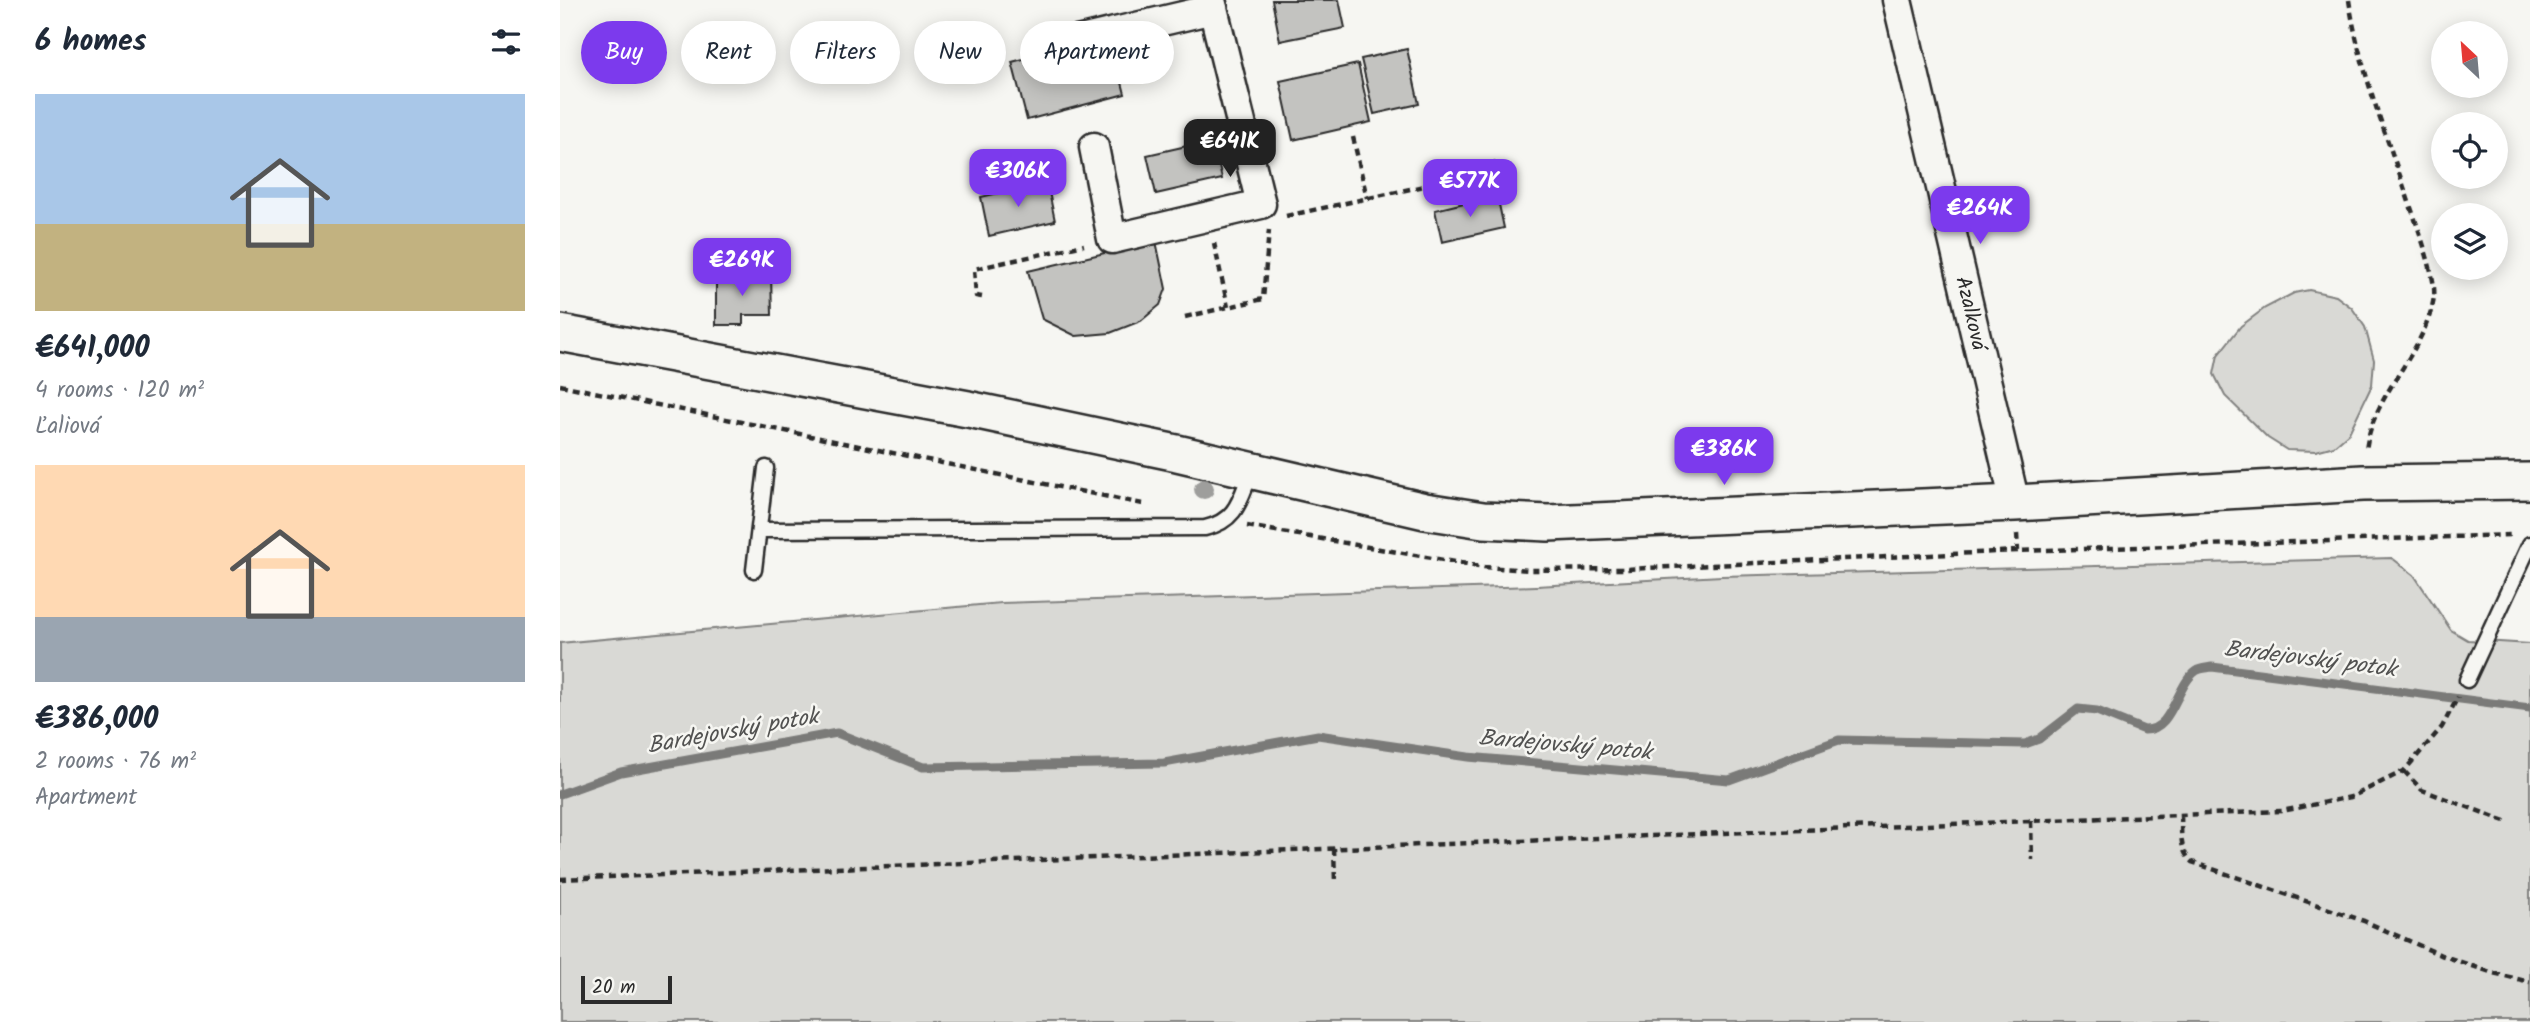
<!DOCTYPE html>
<html lang="en">
<head>
<meta charset="utf-8">
<style>
  body { margin:0; font-family:Kalam,sans-serif; background:#f2f2f3; color:#1f2937; height:100vh; display:flex; flex-direction:column; font-size:26px; white-space:nowrap }
  * { box-sizing:border-box; margin:0 }
  p { font-size:23px; color:#747a83 }
  .icon { flex:none; width:38px; height:38px; fill:none; stroke:currentColor; stroke-width:2; stroke-linecap:round; stroke-linejoin:round }
  .map { position:relative; flex:1; overflow:hidden }
  .drawer { display:flex; flex-direction:column; background:#fff; width:560px }
  .drawer>* { flex:none }
  .banner { position:absolute; left:21px; top:21px; width:665px; height:63px; display:flex; gap:14px }
  .needle { width:46px; rotate:334deg }
  .controls { position:absolute; left:1871px; top:21px; display:grid; gap:14px }
  .controls a { display:grid; place-items:center; width:77px; height:77px; border-radius:50%; background:#fff; box-shadow:0 4px 18px #0003; font-size:35px }
  .scale { position:absolute; left:21px; bottom:18px; width:91px; box-sizing:border-box; padding-left:7px; border:4px solid #2b2b2b; border-top:0; font-size:19px; line-height:24px; white-space:nowrap; color:#2b2b2b; -webkit-text-stroke:5px #f6f6f2; paint-order:stroke }
  .price { position:absolute; translate:-50% -60px; padding:0 16px; border-radius:14px; background:#7c3aed; color:#fff; font-size:23px; line-height:46px; filter:drop-shadow(0 2px 4px #0008) }
  .price::after { content:''; position:absolute; left:50%; top:42px; width:21px; height:16px; margin-left:-10px; background:inherit; clip-path:polygon(0 0,100% 0,50% 100%) }
  .price.active { background:#222; color:#fff }
  ul { padding:0; list-style:none }
  li { display:grid; align-content:center; gap:14px; height:371px; padding:0 35px }
  li span { display:grid; place-items:center; height:217px; border-radius:0px; color:#555 }
  li>.icon { margin-inline-start:auto }
  span .icon { width:126px; height:126px; fill:#fffc; stroke-width:1 }
  li b { font-size:30px }
  h2 { display:flex; justify-content:space-between; align-items:center; height:84px; padding:0 35px; font-size:30px }
  .pill { padding:0 24px; border-radius:32px; background:#fff; box-shadow:0 4px 18px #0003; font-size:24px; line-height:63px }
  .pill.active { background:#7c3aed; color:#fff }
  main { display:flex; flex:1; min-height:0 }
  .map>svg:first-child { display:block }
  .green { fill:#d9d9d5; stroke:#828280; stroke-width:2 }
  .lines { fill:none; stroke-linecap:round; stroke-linejoin:round }
  .stream { stroke:#7a7a78; stroke-width:9 }
  .building { fill:#c3c3c0; stroke:#2b2b2b; stroke-width:2 }
  .service-casing { stroke:#2b2b2b; stroke-width:19 }
  .minor-casing { stroke:#2b2b2b; stroke-width:33 }
  .tertiary-casing { stroke:#2b2b2b; stroke-width:40 }
  .path { stroke:#2b2b2b; stroke-width:4.5; stroke-dasharray:7 5; stroke-linecap:butt }
  .service { stroke:#f6f6f2; stroke-width:14 }
  .minor { stroke:#f6f6f2; stroke-width:28 }
  .tertiary { stroke:#f6f6f2; stroke-width:35 }
  .tree { fill:#9e9e9c }
  .labels { text-anchor:middle; dominant-baseline:central; stroke-width:5; stroke-linejoin:round; paint-order:stroke }
  .street-label { font-size:21px; fill:#2b2b2b; stroke:#f6f6f2 }
  .water-label { font-size:23px; font-style:italic; fill:#525251; stroke:#f6f6f2 }
</style>
</head>
<body>
<main>
<section class="drawer">
<h2>6 homes<svg class="icon" aria-label="filters" viewBox="0 0 24 24"><path d="M4 7h16M4 17h16"/><circle cx="9" cy="7" r="2"/><circle cx="15" cy="17" r="2"/></svg></h2>
<ul>
<li><span style="background:linear-gradient(#a9c7e8 60%,#c2b280 0)"><svg class="icon" aria-label="home" viewBox="0 0 24 24"><path d="M3 11l9-7 9 7M6 9v11h12V9"/></svg></span><div><b>€641,000</b><p>4 rooms · 120 m²</p><p>Ľaliová</p></div></li>
<li><span style="background:linear-gradient(#ffd9b3 70%,#9aa5b1 0)"><svg class="icon" aria-label="home" viewBox="0 0 24 24"><path d="M3 11l9-7 9 7M6 9v11h12V9"/></svg></span><div><b>€386,000</b><p>2 rooms · 76 m²</p><p>Apartment</p></div></li>
</ul>
</section>
<div class="map">
<svg width="1970" height="1022" viewBox="0 0 1970 1022">
  <rect width="100%" height="100%" fill="#f6f6f2"/>
  <filter id="ink" filterUnits="userSpaceOnUse"><feTurbulence type="fractalNoise" baseFrequency=".0143" numOctaves="2"/><feDisplacementMap in="SourceGraphic" scale="14" xChannelSelector="R" yChannelSelector="G"/><feConvolveMatrix kernelMatrix="1 2 1 2 8 2 1 2 1" color-interpolation-filters="sRGB"/></filter>
  <g filter="url(#ink)">
    <!-- green -->
    <path class="green" d="M1749,290L1776,296L1792,308L1805,327L1814,360L1812,385L1789,433L1774,446L1756,451L1727,450L1708,438L1665,396L1654,374L1658,355L1681,326L1705,308L1734,293Z
      M1832,558L1854,575L1891,630L1908,640L1970,644V1022H0V643L441,603L976,586L1162,576Z"/>
    <g class="lines">
      <!-- stream -->
      <path class="stream" d="M0,794L61,772L277,733L363,767L604,763L758,735L908,757L1169,780L1279,740L1465,744L1479,739L1518,709L1537,711L1584,730C1613,731 1616,685 1636,671C1640,668 1647,668 1652,667L1970,708"/>
    </g>
    <!-- building -->
    <path class="building" d="M712,0H779L785,28L720,41Z
      M550,36L565,94L467,120L452,62Z
      M847,49L859,104L814,114L801,59Z
      M798,64L811,122L733,140L720,81Z
      M653,140L662,179L596,194L587,155Z
      M934,162L939,186L896,196L890,172Z
      M487,182L495,221L429,236L421,197Z
      M937,195L944,228L882,242L875,210Z
      M596,241L606,289L600,305L581,321L550,333L516,336L482,319L468,271Z
      M211,268V274L156,275V269Z
      M211,274L212,315H183V325H156V275Z"/>
    <g class="lines">
      <defs>
        <path id="service" d="M200,530L645,528C677,521 680,499 691,472
          M194,570L206,468
          M1907,680L1970,544"/>
        <g id="minor">
          <path id="s1" d="M1337,0L1455,503"/>
          <path d="M504,44L653,9"/>
          <path d="M534,147L552,239L701,204L651,0"/>
        </g>
        <path id="tertiary" d="M0,333L408,409L617,453L865,511L923,520L988,523L1455,503L1803,483L1970,481"/>
      </defs>
      <!-- service casing -->
      <use href="#service" class="service-casing"/>
      <!-- minor casing -->
      <use href="#minor" class="minor-casing"/>
      <!-- tertiary casing -->
      <use href="#tertiary" class="tertiary-casing"/>
      <!-- path -->
      <path class="path" d="M1789,0C1799,68 1826,134 1848,199C1855,220 1877,278 1874,297C1865,355 1812,393 1806,451
        M793,137L807,198
        M726,216L878,183
        M654,243L668,307
        M422,297L416,296L414,269L524,245
        M625,317L703,299L709,230
        M0,385L583,504
        M687,526L924,567L969,570L1066,569L1458,551L1952,535
        M1457,534L1458,551
        M1844,771L1862,790L1948,822
        M1621,815C1622,832 1618,849 1632,862L1804,921L1881,955L1933,973L1970,982
        M1471,821L1472,860
        M774,848L775,882
        M0,879L1722,811L1791,797L1844,771L1882,727L1898,697"/>
      <!-- service -->
      <use href="#service" class="service"/>
      <!-- minor -->
      <use href="#minor" class="minor"/>
      <!-- tertiary -->
      <use href="#tertiary" class="tertiary"/>
    </g>
    <!-- trees -->
    <circle class="tree" cx="644" cy="489" r="10"/>
  </g>
  <g class="labels">
    <!-- street labels -->
    <g class="street-label">
      <text stroke="none"><textPath href="#s1" startOffset="322">Azalková</textPath></text>
    </g>
    <!-- water labels -->
    <g class="water-label">
      <text transform="translate(1750 660) rotate(7)">Bardejovský potok</text>
      <text transform="translate(173 732) rotate(-10)">Bardejovský potok</text>
      <text transform="translate(1005 746) rotate(5)">Bardejovský potok</text>
    </g>
  </g>
</svg>
<div class="controls">
<a><svg class="needle" viewBox="-14 -14 28 28"><path d="M0-13l5 13h-10z" fill="#e53935"/><path d="M0 13l5-13h-10z" fill="#747a83"/></svg></a>
<a><svg class="icon" aria-label="locate" viewBox="0 0 24 24"><circle cx="12" cy="12" r="6"/><path d="M12 2v4M12 18v4M2 12h4M18 12h4"/></svg></a>
<a><svg class="icon" aria-label="layers" viewBox="0 0 24 24"><path d="M12 4l9 5-9 5-9-5zM3 14l9 5 9-5"/></svg></a>
</div>
<div class="scale">20 m</div>
<b class="price active" style="left:670px;top:179px">€641K</b>
<b class="price" style="left:458px;top:209px">€306K</b>
<b class="price" style="left:910px;top:219px">€577K</b>
<b class="price" style="left:1420px;top:246px">€264K</b>
<b class="price" style="left:182px;top:298px">€269K</b>
<b class="price" style="left:1164px;top:487px">€386K</b>
<div class="banner">
<a class="pill active">Buy</a>
<a class="pill">Rent</a>
<a class="pill">Filters</a>
<a class="pill">New</a>
<a class="pill">Apartment</a>
</div>
</div>
</main>
</body>
</html>
